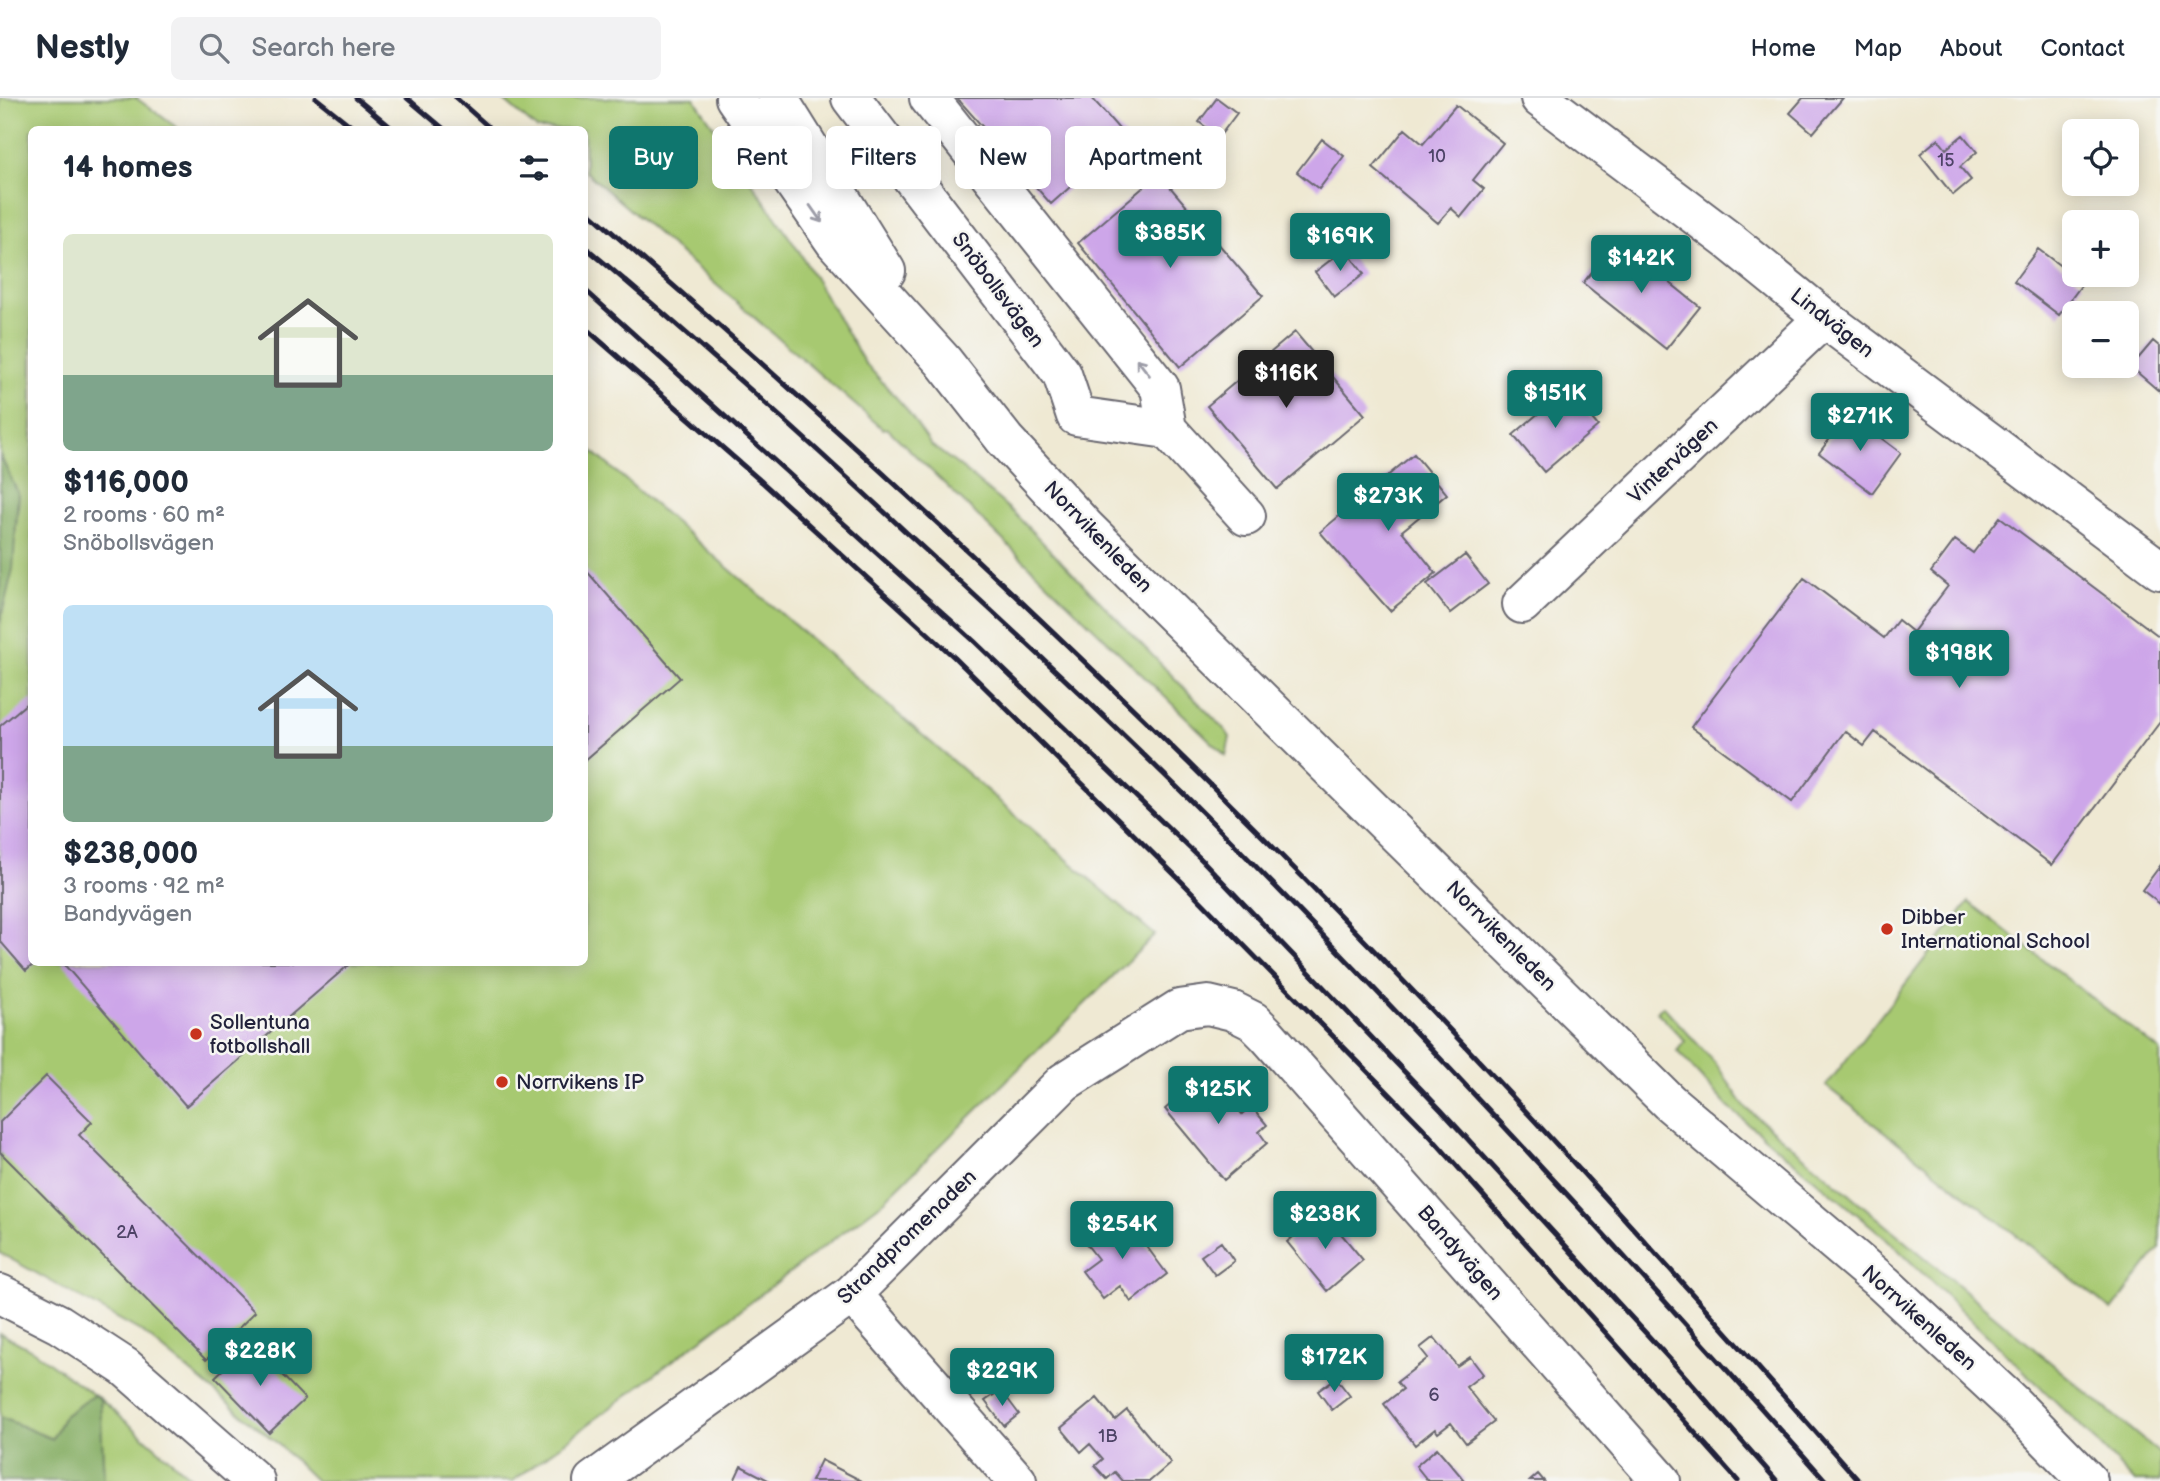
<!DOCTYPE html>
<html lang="en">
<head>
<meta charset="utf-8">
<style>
  body { margin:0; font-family:"Balsamiq Sans",sans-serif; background:#f2f2f3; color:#1f2937; height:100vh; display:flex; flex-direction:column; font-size:26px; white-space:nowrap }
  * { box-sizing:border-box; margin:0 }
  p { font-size:23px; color:#747a83 }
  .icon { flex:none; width:38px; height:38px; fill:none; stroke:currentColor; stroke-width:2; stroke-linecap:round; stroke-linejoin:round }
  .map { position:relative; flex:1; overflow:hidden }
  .drawer { position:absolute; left:28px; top:28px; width:560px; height:840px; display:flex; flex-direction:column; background:#fff; border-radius:10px; box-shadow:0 4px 18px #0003 }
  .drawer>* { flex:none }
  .guide { position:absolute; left:609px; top:28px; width:665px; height:63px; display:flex; gap:14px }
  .controls { position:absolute; left:2062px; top:21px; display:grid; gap:14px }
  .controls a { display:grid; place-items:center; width:77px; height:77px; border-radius:10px; background:#fff; box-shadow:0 4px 18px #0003; font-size:35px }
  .price { position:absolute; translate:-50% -60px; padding:0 16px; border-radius:7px; background:#0f766e; color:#fff; font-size:23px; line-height:46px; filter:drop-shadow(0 2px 4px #0008) }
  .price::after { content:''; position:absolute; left:50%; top:42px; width:21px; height:16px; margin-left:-10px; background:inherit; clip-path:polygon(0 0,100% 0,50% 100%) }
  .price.on { background:#222; color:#fff }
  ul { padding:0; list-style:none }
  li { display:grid; align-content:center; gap:14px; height:371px; padding:0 35px }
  li span { display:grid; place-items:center; height:217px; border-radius:10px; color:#555 }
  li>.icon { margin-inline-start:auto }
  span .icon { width:126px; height:126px; fill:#fffc; stroke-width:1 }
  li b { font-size:30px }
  h2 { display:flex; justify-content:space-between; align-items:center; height:84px; padding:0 35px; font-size:30px }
  .tag { padding:0 24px; border-radius:10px; background:#fff; box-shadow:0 4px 18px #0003; font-size:24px; line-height:63px }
  .tag.on { background:#0f766e; color:#fff }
  header { display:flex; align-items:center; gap:42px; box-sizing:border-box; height:98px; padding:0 35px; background:#fff; border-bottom:2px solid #e0e1e3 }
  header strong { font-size:33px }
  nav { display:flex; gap:38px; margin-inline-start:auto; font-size:24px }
  .search { width:490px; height:63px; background:#f2f2f3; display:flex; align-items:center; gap:18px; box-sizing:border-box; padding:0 24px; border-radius:10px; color:#747a83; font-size:26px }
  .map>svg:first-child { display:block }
  .green { fill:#a7c971; stroke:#647656; stroke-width:2 }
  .forest { fill:#85ad63; stroke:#54684f; stroke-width:2 }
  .building { fill:#cda6e9 }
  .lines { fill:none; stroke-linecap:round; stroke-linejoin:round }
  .minor-casing { stroke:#6a6870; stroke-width:42 }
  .major-casing { stroke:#6a6870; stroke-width:42 }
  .minor { stroke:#fff; stroke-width:38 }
  .major { stroke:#fff; stroke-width:38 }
  .rail { stroke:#22223b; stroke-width:5 }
  .oneway { stroke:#9c9ca7 }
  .poi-dot { fill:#c8321e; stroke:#f6f6f2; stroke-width:2.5 }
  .labels { text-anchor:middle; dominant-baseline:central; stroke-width:5; stroke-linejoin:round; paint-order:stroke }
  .number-label { font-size:18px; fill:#4d4366 }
  .street-label { font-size:21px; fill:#22223b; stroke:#f6f6f2 }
  .poi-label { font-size:21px; fill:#22223b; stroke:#f6f6f2; text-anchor:start }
</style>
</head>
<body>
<header>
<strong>Nestly</strong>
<div class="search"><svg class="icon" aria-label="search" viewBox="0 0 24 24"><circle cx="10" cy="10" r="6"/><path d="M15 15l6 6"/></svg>Search here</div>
<nav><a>Home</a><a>Map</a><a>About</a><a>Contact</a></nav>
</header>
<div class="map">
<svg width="2160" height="1383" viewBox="0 0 2160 1383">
  <rect width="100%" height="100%" fill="#f6f6f2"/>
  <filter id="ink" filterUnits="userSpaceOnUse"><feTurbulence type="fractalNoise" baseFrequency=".0143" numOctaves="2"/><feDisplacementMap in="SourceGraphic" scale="14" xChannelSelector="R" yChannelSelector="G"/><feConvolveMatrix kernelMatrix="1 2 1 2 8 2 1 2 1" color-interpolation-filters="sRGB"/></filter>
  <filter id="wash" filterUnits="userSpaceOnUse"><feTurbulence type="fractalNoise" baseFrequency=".00686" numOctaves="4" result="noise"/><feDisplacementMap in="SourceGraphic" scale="28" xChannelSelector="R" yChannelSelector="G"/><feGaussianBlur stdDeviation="1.57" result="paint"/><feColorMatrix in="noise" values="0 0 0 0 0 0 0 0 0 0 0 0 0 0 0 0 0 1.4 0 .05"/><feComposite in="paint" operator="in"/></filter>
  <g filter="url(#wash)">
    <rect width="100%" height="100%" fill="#efe9d3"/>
    <!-- green -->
    <path class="green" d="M0,0H136L179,31L32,32V864H584L585,347L1155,837L883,1104L513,1383H316L277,1345L142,1234L0,1155V528L13,457L19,400L0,357Z
      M501,0H694L800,155L864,264L904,308L931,347L962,370L1014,415L1224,631L1230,639L1226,658L887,330L883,331L585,73L584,32L537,31Z
      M1969,804L2160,953V1150L2112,1212L1826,988Z
      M1663,908L1716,966L1745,1009L2160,1356V1383H2134L2080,1327L1887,1141L1728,1009L1677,953L1685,943L1657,914Z
      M0,1235L32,1252L94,1297L64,1318L52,1341L0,1319Z
      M100,1301L195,1383H104Z"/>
    <!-- forest -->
    <path class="forest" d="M0,357L18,395L13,471L0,524Z
      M94,1297L100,1301L104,1383H0V1319L52,1341L64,1318Z"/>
    <g id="blocks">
      <!-- building -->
      <path class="building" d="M957,0H1092L1126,39L1051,106Z
        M1217,0L1237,15L1219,39L1199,24Z
        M1803,0H1843L1813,35L1790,15Z
        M1456,7L1503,45L1473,82L1484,91L1461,119L1451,110L1438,125L1373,70L1405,31L1423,46Z
        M1963,37L1977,54L1960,69L1971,82L1953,97L1920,56L1938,41L1946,51Z
        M1322,41L1344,58L1319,91L1297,74Z
        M1159,76L1263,198L1180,269L1078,145Z
        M1617,142L1700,209L1666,251L1583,185Z
        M1345,151L1364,176L1334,199L1315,174Z
        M2038,151L2083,185L2059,217L2014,183Z
        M1295,234L1365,317L1277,391L1207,308Z
        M2153,243L2160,249V294L2131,269Z
        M1567,291L1598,328L1544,374L1513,337Z
        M1849,316L1901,355L1872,395L1819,355Z
        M1414,356L1447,396L1402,433L1436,475L1390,513L1320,434Z
        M2000,419L2160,539V624L2052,767L1875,634L1864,648L1845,633L1792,704L1691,629L1804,480L1884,540L1898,522L1913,534L1948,488L1931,474L1955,442L1973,455Z
        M1465,457L1488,486L1450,515L1427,486Z
        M584,470L680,580L584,663Z
        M32,601V864H36L26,873L0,843V628Z
        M2160,768V806L2142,792Z
        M62,864H352L186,1008Z
        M1207,975L1242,1016L1251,1008L1267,1027L1259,1034L1267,1045L1224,1082L1165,1011Z
        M46,978L92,1024L79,1037L255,1214L206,1262L0,1054V1024Z
        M1323,1114L1363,1162L1327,1193L1287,1144Z
        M1122,1115L1167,1176L1131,1204L1120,1188L1103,1201L1082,1173L1098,1161L1084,1143Z
        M1221,1144L1234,1163L1215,1177L1201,1158Z
        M1434,1239L1457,1268L1470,1259L1483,1276L1466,1289L1494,1324L1466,1345L1451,1325L1438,1335L1435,1331L1415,1347L1384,1306L1403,1291L1397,1284L1428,1260L1420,1250Z
        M251,1245L305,1301L269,1335L215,1279Z
        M1336,1280L1350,1298L1332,1312L1318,1293Z
        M1001,1292L1019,1316L1004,1328L985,1303Z
        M1097,1300L1115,1322L1127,1312L1171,1365L1150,1383H1123L1115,1374L1107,1381L1095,1368L1103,1361L1090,1346L1081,1354L1061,1330Z
        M1437,1350L1465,1383H1428L1416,1368Z
        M821,1362L862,1383H811Z
        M741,1368L770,1383H734Z
        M1538,1376L1544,1383H1530Z"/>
    </g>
  </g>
  <g filter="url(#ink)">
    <use href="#blocks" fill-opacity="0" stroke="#6a6870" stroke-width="2"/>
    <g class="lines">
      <defs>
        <path id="minor" d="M851,0L1062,276L1076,318L1167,331
          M929,0L1160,290L1167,331L1246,418
          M1540,0L1728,142L1824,220L2160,472
          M1522,506L1824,220
          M0,1196L59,1226L125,1269L255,1383
          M852,1196L1017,1383
          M593,1383L852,1196L1064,984L1179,911L1208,907L1233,913L1253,923L1267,937L1661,1383"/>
        <path id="major" d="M735,0L835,144L943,263L1005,342L1086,430L1669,1004L1884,1186L2012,1305L2088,1383
          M778,0L886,173"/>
      </defs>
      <!-- minor casing -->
      <use href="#minor" class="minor-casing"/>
      <!-- major casing -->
      <use href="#major" class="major-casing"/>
      <!-- minor -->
      <use href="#minor" class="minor"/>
      <!-- major -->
      <use href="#major" class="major"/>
      <!-- rail -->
      <path class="rail" d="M316,0L356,32
        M356,0L394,32
        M407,0L445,32
        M456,0L492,32
        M584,110C811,305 1032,508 1243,719C1457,932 1659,1157 1859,1383
        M584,148C695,240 802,337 907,435C1015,534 1123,634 1226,738C1432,947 1631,1163 1826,1383
        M584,191L974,543L1203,763L1441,1012L1676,1268L1777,1383
        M584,229L762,384L955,560L1182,784L1422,1029L1738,1383"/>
    </g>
    <!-- one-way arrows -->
    <defs><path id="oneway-shaft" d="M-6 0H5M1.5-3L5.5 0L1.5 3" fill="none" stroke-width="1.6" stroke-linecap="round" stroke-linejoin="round" transform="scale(1.75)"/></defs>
    <g class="oneway">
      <use href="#oneway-shaft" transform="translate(816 116) rotate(55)"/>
      <use href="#oneway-shaft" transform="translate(1143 269) rotate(-128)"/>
    </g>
  </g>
  <!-- markers -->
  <g class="poi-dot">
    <circle cx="1887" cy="831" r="7"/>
    <circle cx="196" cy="936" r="7"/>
    <circle cx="502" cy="984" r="7"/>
  </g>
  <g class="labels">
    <!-- number labels -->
    <g class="number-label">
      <text x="1437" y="58">10</text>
      <text x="1946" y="62">15</text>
      <text x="127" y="1134">2A</text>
      <text x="1434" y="1297">6</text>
      <text x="1108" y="1338">1B</text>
    </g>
    <!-- street labels -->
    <g class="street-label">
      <text transform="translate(998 192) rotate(53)">Snöbollsvägen</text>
      <text transform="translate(1832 225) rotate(38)">Lindvägen</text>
      <text transform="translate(1673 363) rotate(-43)">Vintervägen</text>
      <text transform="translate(1098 439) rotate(46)">Norrvikenleden</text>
      <text transform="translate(1501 838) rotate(45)">Norrvikenleden</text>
      <text transform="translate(907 1139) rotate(-44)">Strandpromenaden</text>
      <text transform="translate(1460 1155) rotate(49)">Bandyvägen</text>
      <text transform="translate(1919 1220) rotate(42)">Norrvikenleden</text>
    </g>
    <!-- poi labels -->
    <g class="poi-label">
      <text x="1901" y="819">Dibber<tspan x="1901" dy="24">International School</tspan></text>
      <text x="210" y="924">Sollentuna<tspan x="210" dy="24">fotbollshall</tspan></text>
      <text x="516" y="984">Norrvikens IP</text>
    </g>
  </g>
</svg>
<div class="controls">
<a><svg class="icon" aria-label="locate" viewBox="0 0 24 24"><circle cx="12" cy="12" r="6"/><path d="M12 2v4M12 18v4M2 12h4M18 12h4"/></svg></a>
<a>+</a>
<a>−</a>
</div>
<b class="price" style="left:1170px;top:172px">$385K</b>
<b class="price" style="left:1340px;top:175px">$169K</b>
<b class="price" style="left:1641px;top:197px">$142K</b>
<b class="price on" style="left:1286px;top:312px">$116K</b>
<b class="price" style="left:1555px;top:332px">$151K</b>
<b class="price" style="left:1860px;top:355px">$271K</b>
<b class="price" style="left:1388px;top:435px">$273K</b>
<b class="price" style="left:1959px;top:592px">$198K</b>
<b class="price" style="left:1218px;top:1028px">$125K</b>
<b class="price" style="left:1325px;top:1153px">$238K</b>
<b class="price" style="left:1122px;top:1163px">$254K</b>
<b class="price" style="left:260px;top:1290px">$228K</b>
<b class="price" style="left:1334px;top:1296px">$172K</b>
<b class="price" style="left:1002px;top:1310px">$229K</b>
<div class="guide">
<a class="tag on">Buy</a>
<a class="tag">Rent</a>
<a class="tag">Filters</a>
<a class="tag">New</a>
<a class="tag">Apartment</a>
</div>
<section class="drawer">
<h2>14 homes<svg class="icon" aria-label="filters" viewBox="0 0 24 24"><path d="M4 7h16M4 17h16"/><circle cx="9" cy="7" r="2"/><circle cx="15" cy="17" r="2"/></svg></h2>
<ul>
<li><span style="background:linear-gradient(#dfe7d0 65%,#7fa58c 0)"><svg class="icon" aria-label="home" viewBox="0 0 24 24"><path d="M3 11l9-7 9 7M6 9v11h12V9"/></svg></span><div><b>$116,000</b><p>2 rooms · 60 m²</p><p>Snöbollsvägen</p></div></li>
<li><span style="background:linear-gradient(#bfe0f5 65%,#7fa58c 0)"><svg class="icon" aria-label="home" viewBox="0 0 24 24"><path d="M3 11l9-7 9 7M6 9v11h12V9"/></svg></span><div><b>$238,000</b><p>3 rooms · 92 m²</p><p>Bandyvägen</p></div></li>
</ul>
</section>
</div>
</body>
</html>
